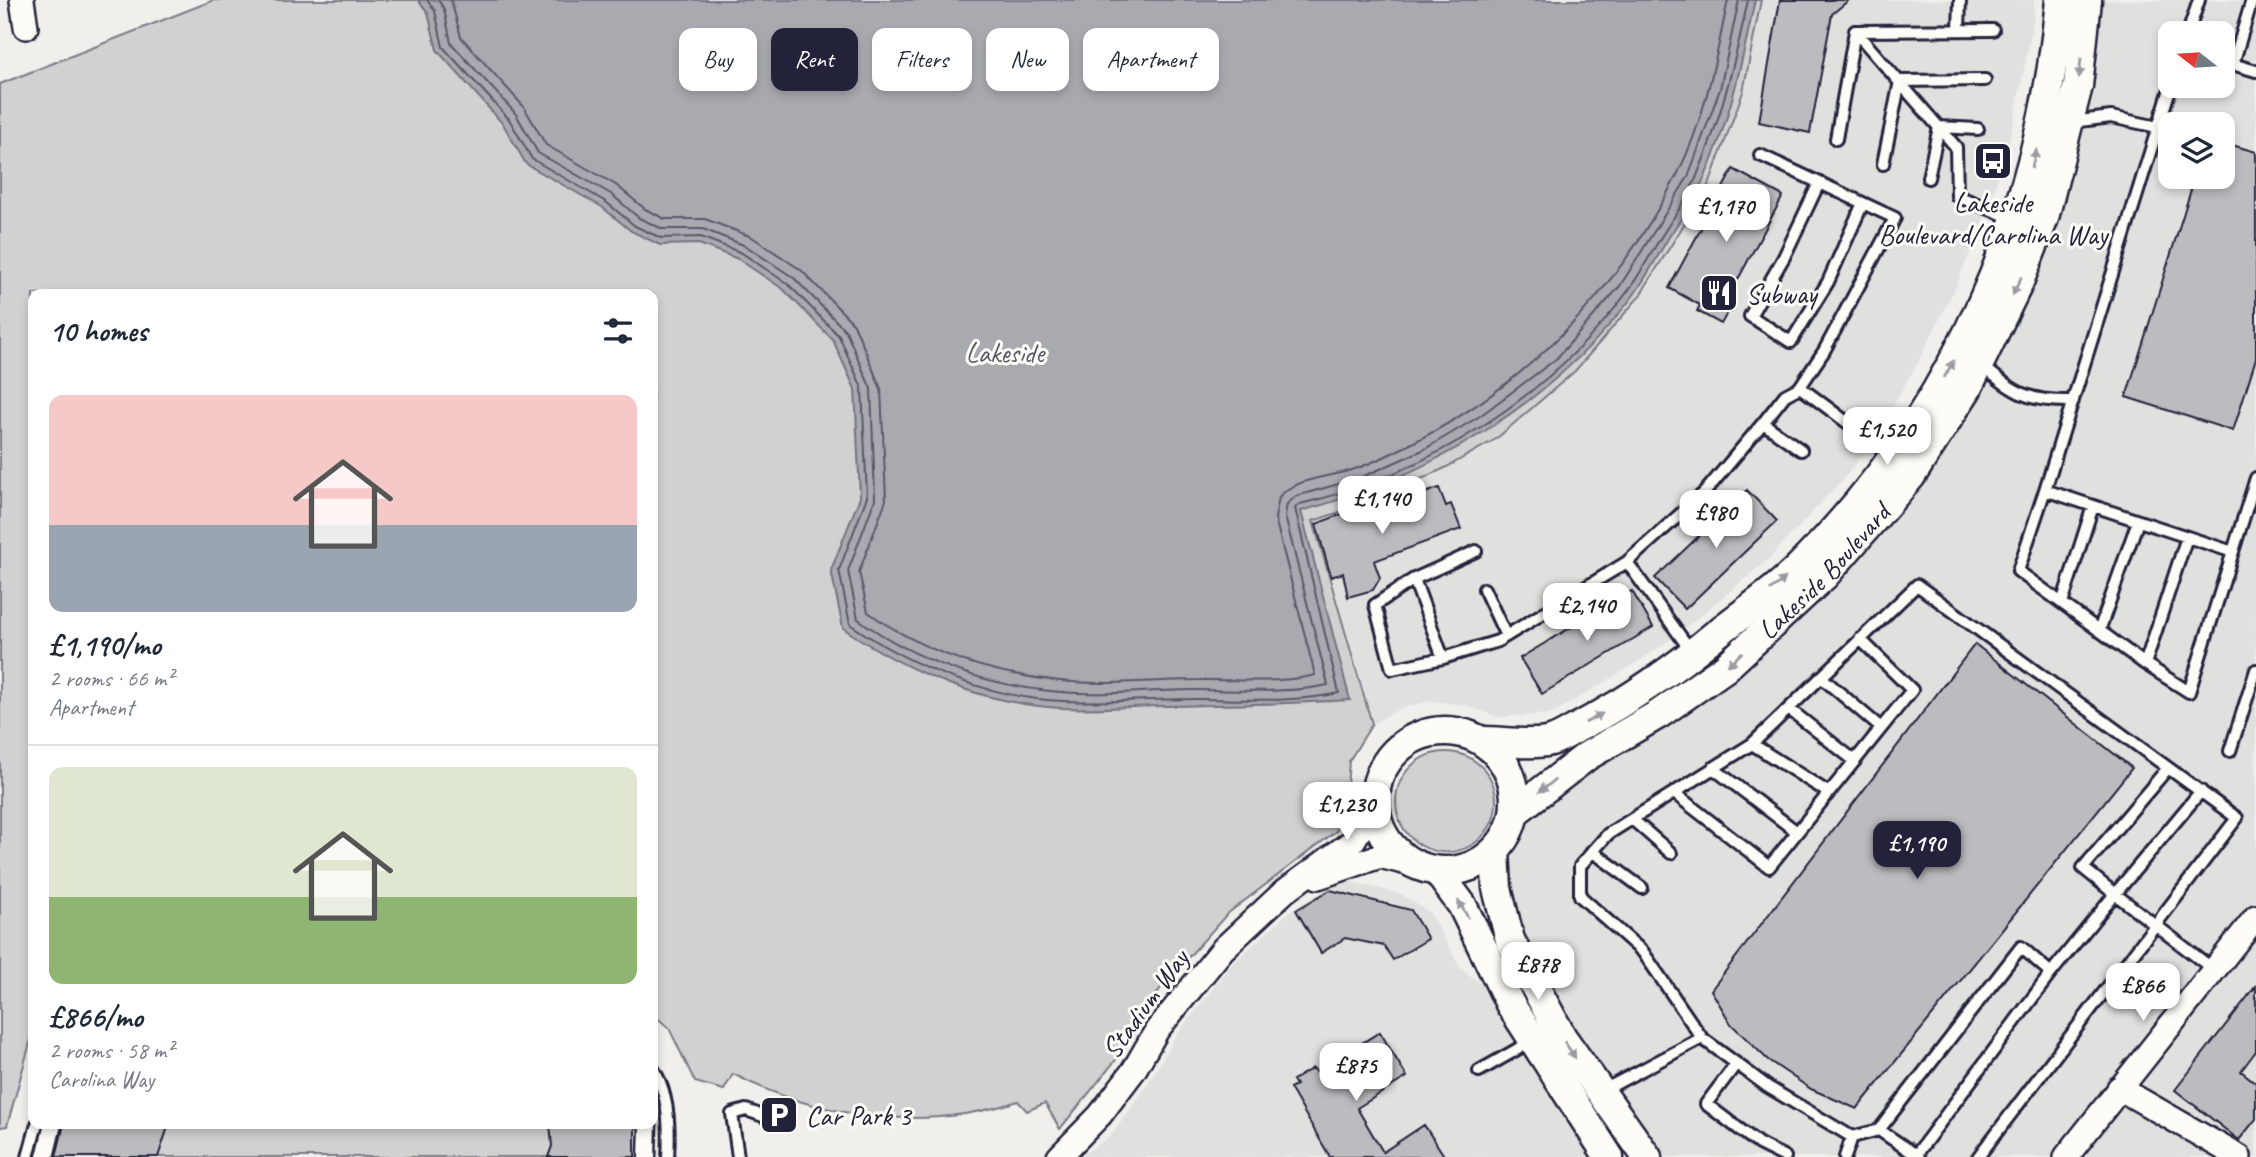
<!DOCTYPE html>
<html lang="en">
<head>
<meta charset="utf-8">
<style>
  body { margin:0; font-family:Caveat,sans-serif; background:#f2f2f3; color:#1f2937; height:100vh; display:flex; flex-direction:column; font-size:26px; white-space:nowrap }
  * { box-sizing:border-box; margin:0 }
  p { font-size:23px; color:#747a83 }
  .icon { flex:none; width:38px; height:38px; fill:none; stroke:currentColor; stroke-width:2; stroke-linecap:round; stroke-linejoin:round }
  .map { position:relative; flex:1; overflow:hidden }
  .drawer { position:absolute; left:28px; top:289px; width:630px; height:840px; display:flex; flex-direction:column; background:#fff; border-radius:14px; box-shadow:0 4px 10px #0003 }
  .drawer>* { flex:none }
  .top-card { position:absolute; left:679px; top:28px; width:665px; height:63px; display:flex; gap:14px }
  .needle { width:46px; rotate:287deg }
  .tools { position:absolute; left:2158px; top:21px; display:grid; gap:14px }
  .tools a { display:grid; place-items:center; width:77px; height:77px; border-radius:14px; background:#fff; box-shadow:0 4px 10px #0003; font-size:35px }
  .price { position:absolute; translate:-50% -60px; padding:0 16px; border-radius:14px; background:#fff; color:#222; font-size:23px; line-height:46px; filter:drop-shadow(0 2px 4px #0008) }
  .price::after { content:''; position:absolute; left:50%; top:42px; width:21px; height:16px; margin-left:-10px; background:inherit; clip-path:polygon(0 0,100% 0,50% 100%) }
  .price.on { background:#22223b; color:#fff }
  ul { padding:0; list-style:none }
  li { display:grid; align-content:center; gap:14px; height:371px; padding:0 21px }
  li+li { border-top:2px solid #e0e1e3 }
  li span { display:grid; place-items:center; height:217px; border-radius:14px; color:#555 }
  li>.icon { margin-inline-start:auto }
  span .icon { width:126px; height:126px; fill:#fffc; stroke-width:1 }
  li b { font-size:30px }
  h2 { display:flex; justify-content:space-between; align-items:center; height:84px; padding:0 21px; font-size:30px }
  .chip { padding:0 24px; border-radius:14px; background:#fff; box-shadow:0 4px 10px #0003; font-size:24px; line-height:63px }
  .chip.on { background:#22223b; color:#fff }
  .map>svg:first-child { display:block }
  .built { fill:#e0e0df; fill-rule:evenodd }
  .green { fill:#d2d1d1; stroke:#7a7a86; stroke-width:2 }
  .water { fill:#a9a9b0; stroke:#737381; stroke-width:2 }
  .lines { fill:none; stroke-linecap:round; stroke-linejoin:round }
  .shore { stroke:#58586a; stroke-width:2 }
  .building { fill:#bcbcc0; stroke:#22223b; stroke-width:2 }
  .service-casing { stroke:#22223b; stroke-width:16 }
  .pedestrian-casing { stroke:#22223b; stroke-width:21 }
  .minor-casing { stroke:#22223b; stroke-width:28 }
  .tertiary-casing { stroke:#22223b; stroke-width:33 }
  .service { stroke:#fdfcf7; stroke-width:10 }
  .pedestrian { stroke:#fdfcf7; stroke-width:16 }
  .minor { stroke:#fdfcf7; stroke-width:23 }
  .tertiary { stroke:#fdfcf7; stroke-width:28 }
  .oneway { fill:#9a9aa2 }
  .labels { text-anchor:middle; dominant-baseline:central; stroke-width:6; stroke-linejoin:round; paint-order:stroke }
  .poi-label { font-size:28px; fill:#22223b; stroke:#fdfcf7; text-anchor:start }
  .park-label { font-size:28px; fill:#575768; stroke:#fdfcf7 }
  .street-label { font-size:28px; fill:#22223b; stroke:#fdfcf7 }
</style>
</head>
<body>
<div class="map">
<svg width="2256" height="1157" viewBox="0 0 2256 1157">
  <rect width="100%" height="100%" fill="#f0efec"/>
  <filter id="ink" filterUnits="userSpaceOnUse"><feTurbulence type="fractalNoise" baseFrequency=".0143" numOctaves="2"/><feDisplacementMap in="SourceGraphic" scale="14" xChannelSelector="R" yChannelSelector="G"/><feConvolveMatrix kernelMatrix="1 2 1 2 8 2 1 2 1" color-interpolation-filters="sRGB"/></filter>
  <g filter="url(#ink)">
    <!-- built -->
    <path class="built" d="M1761,0H2034V17L2013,126L1988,209L1957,284L1917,364L1872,441L1846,476L1768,560L1679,633L1644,658L1552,714L1498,717L1465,705L1432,701L1401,708L1372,724L1313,521L1376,500L1445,468L1496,439L1575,371L1639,297L1709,184L1743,92Z
      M2088,0H2256V1157H1647L1510,940L1495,851L1516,811L1725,668L2019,282ZM2170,33H2222V86H2170ZM2170,124H2222V177H2170Z
      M1344,880L1401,894L1430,913L1461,969L1510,1004L1609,1157H1079L1110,1137L1146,1087L1177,1034L1232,964L1295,907Z"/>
    <!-- green -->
    <path class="green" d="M214,0H1761L1743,92L1709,184L1639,297L1575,371L1496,439L1445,468L1376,500L1313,521L1372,724L1349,761L1345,813L1336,831L1227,914L1160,989L1123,1051L1060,1129L1045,1103L1027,1111L1018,1101C925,1132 820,1119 733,1074L724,1090L695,1082L669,1028L653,1014V294H33V1032L7,1126L0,1127V84Z
      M1396 802a50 50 0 1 1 100 0a50 50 0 1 1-100 0Z
      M64,1124H635V1157H56Z"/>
    <!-- water -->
    <path class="water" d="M418,0H1755C1742,62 1729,125 1702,183C1693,202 1680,220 1669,237C1657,257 1646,278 1633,296C1551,404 1430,477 1301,511L1350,700C1290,704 1229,705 1169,706C1133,706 1097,710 1061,708C983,704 907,672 843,628L831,570L860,497L855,389L833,340L783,289L738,259L699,244L660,245L631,231L602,207L526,164L503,124L437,50L428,13Z"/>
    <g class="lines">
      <!-- shore -->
      <path class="shore" d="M427,0L435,11L443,47L509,119L532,159L606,202L635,226L661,238L701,237L742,253L788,284L839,336L862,388L867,497L839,570L850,624C909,666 989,698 1063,701C1107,703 1152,699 1196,699C1242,699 1294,703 1339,693L1295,508L1300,504C1426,475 1551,396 1628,291C1640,274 1650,255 1661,237C1673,218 1688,198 1696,178C1721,120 1735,61 1748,0
        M438,0L444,9L451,43L516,114L538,153L611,194L639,218L663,229H703L746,246L794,278L846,331L871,389L875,499L848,571L858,619C916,661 990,687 1061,692C1105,696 1151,690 1195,690C1238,690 1286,694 1328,685L1285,516L1287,504L1296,496L1360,478L1425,449L1480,416L1556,359L1620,286L1688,177L1720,89L1739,0
        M451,0L461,37L524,107L546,145L616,185L645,209L665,219H705L752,237L801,270L854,324L881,389L886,500L859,572L868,612C924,653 992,674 1060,681C1105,686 1154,680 1199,680C1235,679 1279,684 1315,675L1275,518L1279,497C1296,477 1334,477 1358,468C1379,460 1401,449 1420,439C1535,378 1619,288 1678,173C1705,119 1716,58 1728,0"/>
    </g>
    <!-- building -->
    <path class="building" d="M1780,0H1849L1832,14L1810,133L1759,122Z
      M2222,142L2256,152V358L2233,431L2126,397L2195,177H2222Z
      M1733,169L1783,196L1723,307L1729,310L1721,324L1697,311L1700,305L1669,288Z
      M1439,488L1446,506L1451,504L1461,529L1374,561L1380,578L1373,590L1348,597L1343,573L1331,577L1316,524L1370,503L1373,512Z
      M1747,490L1777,521L1685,609L1655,578Z
      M1632,591L1653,627L1542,694L1520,658Z
      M1975,644L2132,768L1857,1109L1811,1089L1768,1060L1731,1024L1711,990Z
      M1330,890L1411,910L1428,939L1393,960L1384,946L1345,938L1321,953L1296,910Z
      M2256,986V1051L2241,1071L2256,1083V1119L2239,1140L2175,1090Z
      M1380,1032L1407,1077L1357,1108L1383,1152L1424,1125L1445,1157H1330L1290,1088L1296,1085L1293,1080L1313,1068L1316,1071Z
      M64,1124H169L158,1157H56Z
      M550,1124H635V1157H548L552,1146Z"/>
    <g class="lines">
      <defs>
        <path id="service" d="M1959,30L1960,0
          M1855,31L1956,147L1957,196L2012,218
          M1855,31L1993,30
          M2188,33L2199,0
          M2222,61L2256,71
          M2233,64L2252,0
          M2072,122L2111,117L2158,127L2171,86
          M1836,139L1855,31
          M1760,155L1895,218L1824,351L1800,387L1785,395L1763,423
          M1883,164L1900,81L1985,80
          M1928,178L1939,127L1978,129
          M1819,183L1784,257L1750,316L1791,342L1828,282L1863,203
          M1982,365C2014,394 2030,402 2073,401
          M1800,387L1893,457
          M2045,490L2158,127
          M1476,551L1414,579L1443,658L1498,641L1627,562L1705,492L1763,423L1801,450
          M2233,552L2045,490L2018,571L2145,664L2189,692L2256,478
          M1627,562L1691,651
          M1414,579L1375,605L1392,669L1443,658
          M1484,589L1506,636
          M2062,603L2093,506
          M2099,631L2138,521
          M2145,664L2187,537
          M1821,677L1881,728
          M1789,709L1855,761
          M1752,744L1829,793
          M2230,751L2256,670
          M1713,768L1797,832
          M2168,768L2083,868L2115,894L2201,791
          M1674,793L1769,867L1912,690L1860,639
          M1632,819L1671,853
          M1592,851L1642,888
          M1736,1064L1706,1104L1759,1144L1785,1157
          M653,1069C669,1093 670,1128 668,1157
          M1479,1071L1532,1041
          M1602,1091L1702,1038
          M1852,1137L1879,1130
          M1916,1155L2051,973
          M28,1157L37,1124
          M738,1157L732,1114L746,1110L766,1117
          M1845,1157L1852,1137L1768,1087L1702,1038L1643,952L1580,896V866L1608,834L1752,744L1917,585L2237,818L1978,1157
          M1919,1157L1879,1130L2021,947L2051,973L2115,894L2214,970"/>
        <path id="pedestrian" d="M45,1157L53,1124
          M647,1157L648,1124"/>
        <path id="minor" d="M22,0L26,27
          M1318,877L1380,856L1415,865
          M2119,1088L2239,1157
          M1059,1157L1100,1115L1134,1070L1157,1030L1223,949L1285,891L1353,841L1375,805
          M2066,1157L2256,917"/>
        <g id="tertiary">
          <circle cx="1445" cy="801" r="70"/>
          <path d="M1483,741C1503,741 1532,746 1551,741C1562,738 1574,729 1584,724C1631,699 1674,669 1715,635C1745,611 1779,589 1805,561C1955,409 2042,212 2060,0"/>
          <path id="s1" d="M1516,811L1587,756L1659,714L1725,668L1825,575L1911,476L1967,389L2019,282L2044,218L2078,86L2087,0"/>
          <path d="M1495,851L1497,888L1510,940L1562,1037L1647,1157"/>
          <path d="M1437,871L1462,905L1510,1004L1609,1157"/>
        </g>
      </defs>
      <!-- service casing -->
      <use href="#service" class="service-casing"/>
      <!-- pedestrian casing -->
      <use href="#pedestrian" class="pedestrian-casing"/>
      <!-- minor casing -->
      <use href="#minor" class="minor-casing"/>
      <!-- tertiary casing -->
      <use href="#tertiary" class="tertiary-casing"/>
      <!-- service -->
      <use href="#service" class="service"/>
      <!-- pedestrian -->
      <use href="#pedestrian" class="pedestrian"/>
      <!-- minor -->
      <use href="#minor" class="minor"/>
      <!-- tertiary -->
      <use href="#tertiary" class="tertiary"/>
    </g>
    <!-- one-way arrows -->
    <defs><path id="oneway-solid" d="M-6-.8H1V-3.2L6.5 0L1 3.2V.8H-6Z" transform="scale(1.75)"/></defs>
    <g class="oneway">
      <use href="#oneway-solid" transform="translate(2080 68) rotate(96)"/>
      <use href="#oneway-solid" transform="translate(2034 159) rotate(-76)"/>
      <use href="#oneway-solid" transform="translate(2017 286) rotate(115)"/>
      <use href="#oneway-solid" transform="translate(1949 369) rotate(-61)"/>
      <use href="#oneway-solid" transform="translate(1778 584) rotate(-39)"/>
      <use href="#oneway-solid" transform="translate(1735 659) rotate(137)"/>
      <use href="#oneway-solid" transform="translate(1594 718) rotate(-28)"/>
      <use href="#oneway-solid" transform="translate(1547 786) rotate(143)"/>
      <use href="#oneway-solid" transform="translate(1463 909) rotate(-120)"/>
      <use href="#oneway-solid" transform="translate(1570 1050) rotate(56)"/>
    </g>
  </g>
  <!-- icons -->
  <defs>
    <symbol id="bus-square" viewBox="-11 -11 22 22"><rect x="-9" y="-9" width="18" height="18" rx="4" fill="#22223b" stroke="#fdfcf7"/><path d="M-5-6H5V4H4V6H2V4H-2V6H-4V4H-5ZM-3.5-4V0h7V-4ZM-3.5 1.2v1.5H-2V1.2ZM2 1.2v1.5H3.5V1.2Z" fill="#fff"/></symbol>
    <symbol id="restaurant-square" viewBox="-11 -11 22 22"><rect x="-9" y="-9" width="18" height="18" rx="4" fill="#22223b" stroke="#fdfcf7"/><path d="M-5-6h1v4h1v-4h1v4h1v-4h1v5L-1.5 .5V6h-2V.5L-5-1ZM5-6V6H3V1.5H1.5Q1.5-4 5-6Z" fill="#fff"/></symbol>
    <symbol id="parking-square" viewBox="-11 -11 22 22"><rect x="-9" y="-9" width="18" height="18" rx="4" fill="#22223b" stroke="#fdfcf7"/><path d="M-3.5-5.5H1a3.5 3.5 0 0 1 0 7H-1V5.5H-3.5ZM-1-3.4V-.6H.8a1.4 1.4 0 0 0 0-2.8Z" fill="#fff"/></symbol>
  </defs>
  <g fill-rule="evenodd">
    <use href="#bus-square" x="1971" y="139" width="44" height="44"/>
    <use href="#restaurant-square" x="1697" y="271" width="44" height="44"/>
    <use href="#parking-square" x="757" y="1093" width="44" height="44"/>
  </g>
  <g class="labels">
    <!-- poi labels -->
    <g class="poi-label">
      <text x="1993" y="202" text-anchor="middle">Lakeside<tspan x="1993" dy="32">Boulevard/Carolina Way</tspan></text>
      <text x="1746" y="293">Subway</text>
      <text x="806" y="1115">Car Park 3</text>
    </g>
    <!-- park labels -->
    <g class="park-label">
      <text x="1005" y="352">Lakeside</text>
    </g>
    <!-- street labels -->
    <g class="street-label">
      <text stroke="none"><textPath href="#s1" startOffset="392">Lakeside Boulevard</textPath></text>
      <text transform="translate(1145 1004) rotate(-54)">Stadium Way</text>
    </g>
  </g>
</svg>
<div class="tools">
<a><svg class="needle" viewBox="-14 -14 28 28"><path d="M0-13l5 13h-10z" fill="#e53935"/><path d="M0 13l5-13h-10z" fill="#747a83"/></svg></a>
<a><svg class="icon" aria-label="layers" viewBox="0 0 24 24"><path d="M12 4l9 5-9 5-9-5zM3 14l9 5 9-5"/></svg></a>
</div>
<b class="price" style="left:1726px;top:244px">£1,170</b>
<b class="price" style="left:1887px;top:467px">£1,520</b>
<b class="price" style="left:1382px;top:536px">£1,140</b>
<b class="price" style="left:1716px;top:550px">£980</b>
<b class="price" style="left:1587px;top:643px">£2,140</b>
<b class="price" style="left:1347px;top:842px">£1,230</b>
<b class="price on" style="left:1917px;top:881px">£1,190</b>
<b class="price" style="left:1538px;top:1002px">£878</b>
<b class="price" style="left:2143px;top:1023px">£866</b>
<b class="price" style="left:1356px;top:1103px">£875</b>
<div class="top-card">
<a class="chip">Buy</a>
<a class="chip on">Rent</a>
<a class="chip">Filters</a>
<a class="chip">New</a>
<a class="chip">Apartment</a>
</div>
<section class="drawer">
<h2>10 homes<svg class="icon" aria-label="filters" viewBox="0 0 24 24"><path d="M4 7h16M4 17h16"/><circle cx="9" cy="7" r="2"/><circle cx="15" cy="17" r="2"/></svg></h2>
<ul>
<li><span style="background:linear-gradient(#f6c9c9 60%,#9aa5b1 0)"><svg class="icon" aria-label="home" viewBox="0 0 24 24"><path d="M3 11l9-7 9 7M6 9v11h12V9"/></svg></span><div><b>£1,190/mo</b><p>2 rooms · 66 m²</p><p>Apartment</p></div></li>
<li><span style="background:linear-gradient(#dfe7d0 60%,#8fb573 0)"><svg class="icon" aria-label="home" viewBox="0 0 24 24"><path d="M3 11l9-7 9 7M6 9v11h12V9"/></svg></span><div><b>£866/mo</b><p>2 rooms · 58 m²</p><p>Carolina Way</p></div></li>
</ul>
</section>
</div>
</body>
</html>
